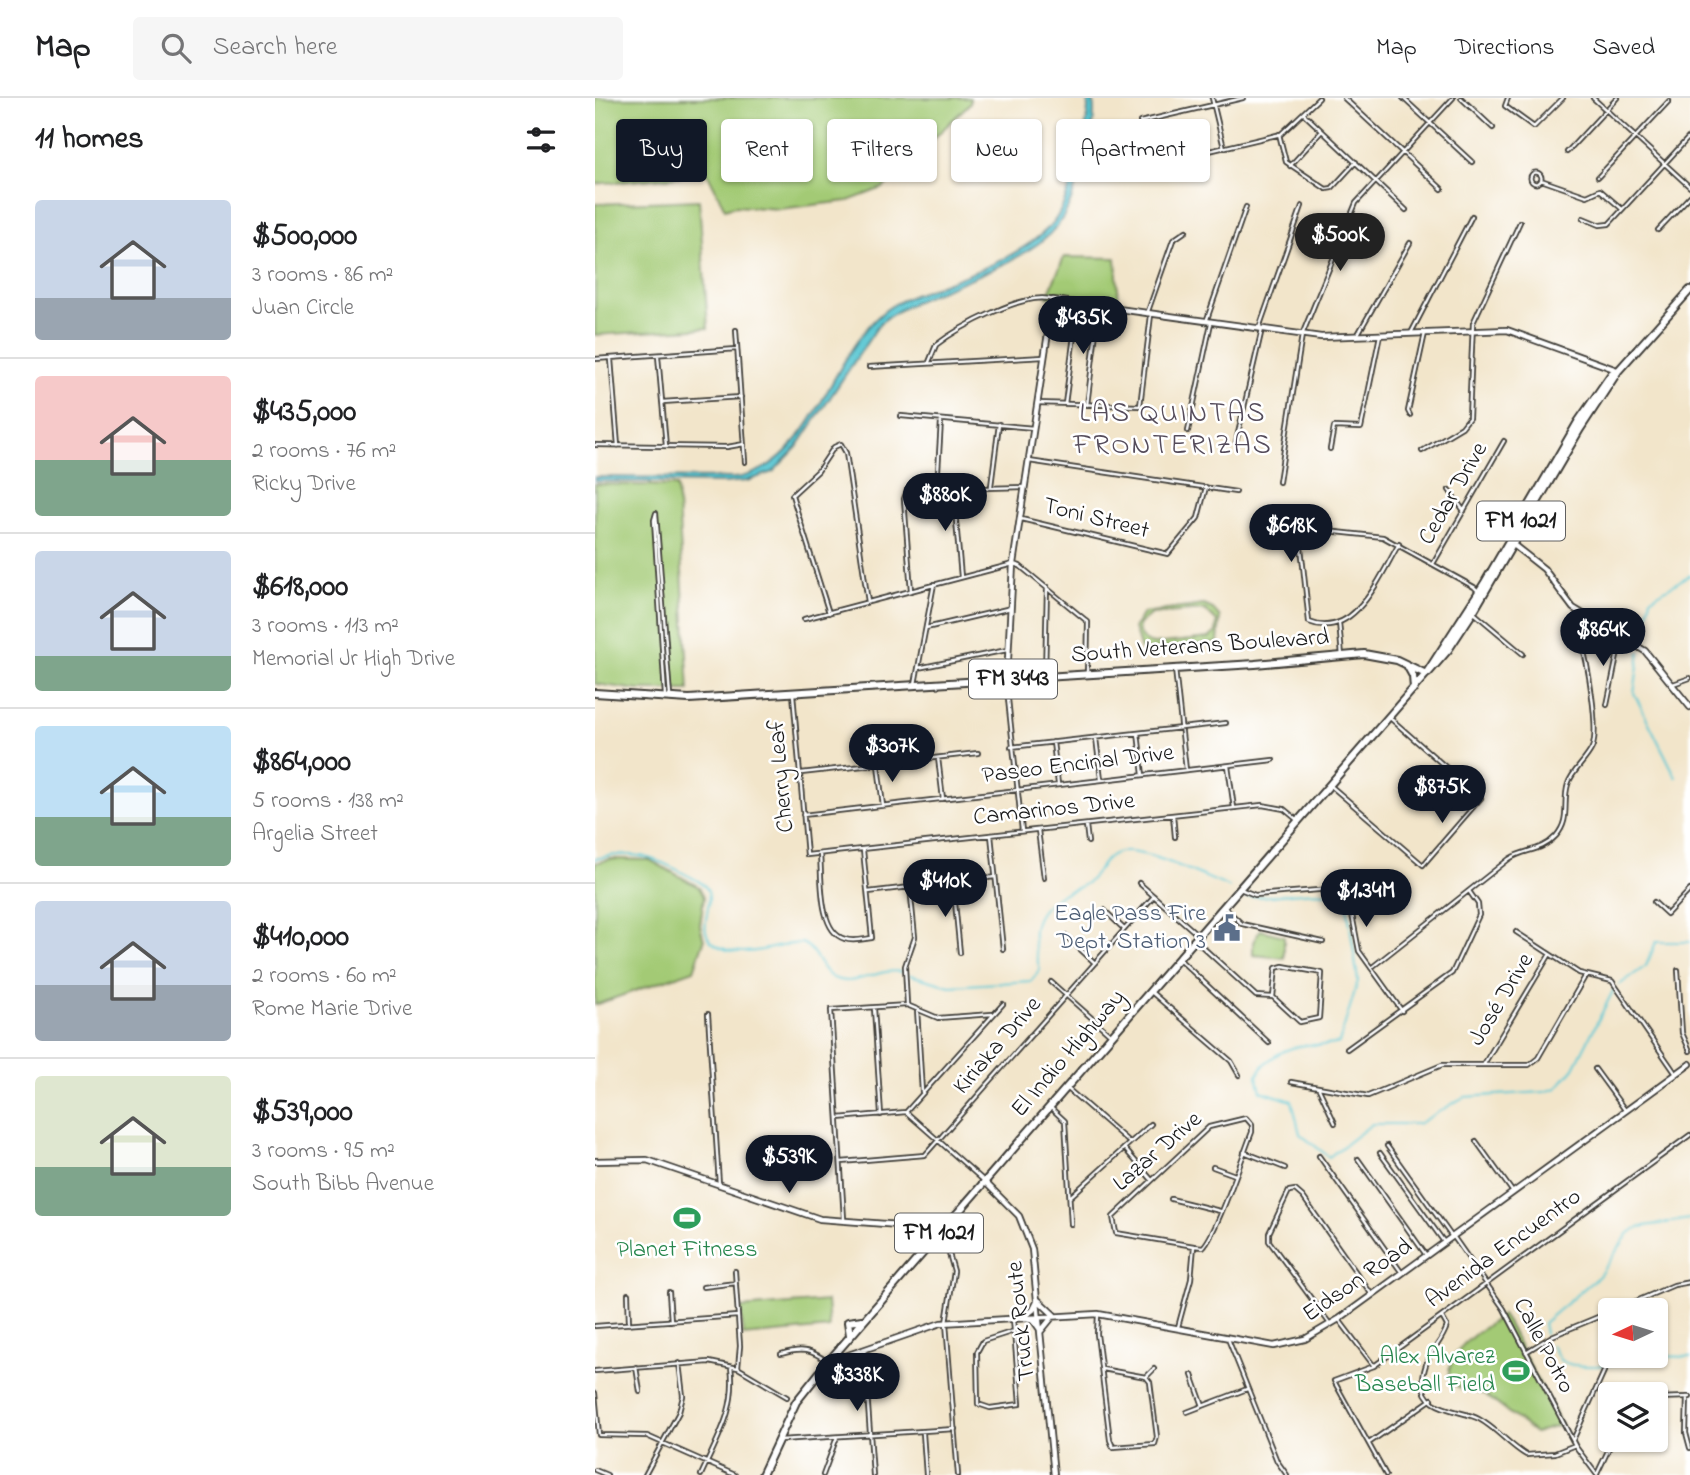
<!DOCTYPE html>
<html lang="en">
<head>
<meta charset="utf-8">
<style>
  body { margin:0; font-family:"Indie Flower",sans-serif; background:#f6f6f6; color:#202124; height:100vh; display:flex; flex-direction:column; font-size:26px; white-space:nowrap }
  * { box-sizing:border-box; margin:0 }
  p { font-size:23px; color:#757577 }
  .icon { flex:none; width:38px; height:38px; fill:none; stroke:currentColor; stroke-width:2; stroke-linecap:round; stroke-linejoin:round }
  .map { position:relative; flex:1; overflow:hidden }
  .panel { display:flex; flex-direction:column; background:#fff; width:595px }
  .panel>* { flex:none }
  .guide { position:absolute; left:21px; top:21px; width:665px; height:63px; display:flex; gap:14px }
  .needle { width:46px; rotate:266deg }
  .fabs { position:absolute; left:1003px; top:1200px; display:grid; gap:14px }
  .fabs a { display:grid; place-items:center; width:70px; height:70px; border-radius:7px; background:#fff; box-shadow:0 2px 5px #0004; font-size:35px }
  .price { position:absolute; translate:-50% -60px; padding:0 16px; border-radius:24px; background:#111827; color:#fff; font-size:23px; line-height:46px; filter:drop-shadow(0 2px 4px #0008) }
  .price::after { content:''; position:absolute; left:50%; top:42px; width:21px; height:16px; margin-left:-10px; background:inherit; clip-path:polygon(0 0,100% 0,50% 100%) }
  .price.selected { background:#222; color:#fff }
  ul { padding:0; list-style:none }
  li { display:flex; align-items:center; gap:21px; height:175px; padding:0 35px }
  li+li { border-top:2px solid #e0e0e0 }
  li span { display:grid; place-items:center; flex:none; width:196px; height:140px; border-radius:7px; color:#555 }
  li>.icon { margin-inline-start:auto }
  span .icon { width:84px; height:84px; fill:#fffc; stroke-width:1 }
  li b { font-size:30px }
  h2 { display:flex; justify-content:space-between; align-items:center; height:84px; padding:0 35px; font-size:30px }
  .pill { padding:0 24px; border-radius:7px; background:#fff; box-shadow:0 2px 5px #0004; font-size:24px; line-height:63px }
  .pill.selected { background:#111827; color:#fff }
  header { display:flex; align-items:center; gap:42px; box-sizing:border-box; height:98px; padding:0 35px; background:#fff; border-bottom:2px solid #e0e0e0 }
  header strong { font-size:33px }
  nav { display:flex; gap:38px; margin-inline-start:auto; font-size:24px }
  .search { width:490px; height:63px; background:#f6f6f6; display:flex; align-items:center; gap:18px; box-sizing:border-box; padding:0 24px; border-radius:7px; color:#757577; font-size:26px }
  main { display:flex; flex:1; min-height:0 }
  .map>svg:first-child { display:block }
  .green { fill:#a3ca75; stroke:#607348; stroke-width:2; fill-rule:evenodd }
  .water { fill:#5cc8d4; stroke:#3c7278; stroke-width:2 }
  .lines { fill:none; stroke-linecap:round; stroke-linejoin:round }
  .stream { stroke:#5cc8d4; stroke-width:2 }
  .minor-casing { stroke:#3c3a36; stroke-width:6 }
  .tertiary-casing { stroke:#3c3a36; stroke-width:8 }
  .secondary-casing { stroke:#3c3a36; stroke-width:8 }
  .primary-casing { stroke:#3c3a36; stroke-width:10 }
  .minor { stroke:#fff; stroke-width:2.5 }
  .tertiary { stroke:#fff; stroke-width:4.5 }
  .secondary { stroke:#fff; stroke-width:4.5 }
  .primary { stroke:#fff; stroke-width:6 }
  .labels { text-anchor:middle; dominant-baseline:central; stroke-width:5; stroke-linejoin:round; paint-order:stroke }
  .shield { fill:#fff; stroke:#606060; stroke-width:2 }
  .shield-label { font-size:23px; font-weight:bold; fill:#1c1c1c }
  .street-label { font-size:24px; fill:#1c1c1c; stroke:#fff }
  .service-label { font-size:24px; fill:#4e5e75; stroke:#fff; text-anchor:end }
  .leisure-label { font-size:24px; fill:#27864d; stroke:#fff }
  .quarter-label { font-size:28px; letter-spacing:2px; fill:#564d5c; stroke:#fff }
</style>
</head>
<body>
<header>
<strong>Map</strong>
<div class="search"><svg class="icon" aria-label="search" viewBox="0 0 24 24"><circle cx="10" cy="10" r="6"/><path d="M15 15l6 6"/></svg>Search here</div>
<nav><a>Map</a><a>Directions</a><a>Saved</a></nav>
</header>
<main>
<section class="panel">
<h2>11 homes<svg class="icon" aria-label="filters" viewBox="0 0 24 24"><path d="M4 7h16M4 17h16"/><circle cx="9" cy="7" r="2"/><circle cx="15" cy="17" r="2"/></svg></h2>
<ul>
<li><span style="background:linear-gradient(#c9d6e8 70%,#9aa5b1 0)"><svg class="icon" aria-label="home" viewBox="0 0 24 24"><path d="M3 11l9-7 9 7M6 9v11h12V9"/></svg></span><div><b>$500,000</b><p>3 rooms · 86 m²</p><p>Juan Circle</p></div></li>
<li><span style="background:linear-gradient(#f6c9c9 60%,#7fa58c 0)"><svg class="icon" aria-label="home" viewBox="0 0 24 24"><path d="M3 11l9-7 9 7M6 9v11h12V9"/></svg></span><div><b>$435,000</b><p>2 rooms · 76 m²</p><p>Ricky Drive</p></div></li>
<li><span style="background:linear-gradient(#c9d6e8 75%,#7fa58c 0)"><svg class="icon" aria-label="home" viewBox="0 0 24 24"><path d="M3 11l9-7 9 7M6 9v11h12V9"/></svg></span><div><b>$618,000</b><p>3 rooms · 113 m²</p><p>Memorial Jr High Drive</p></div></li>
<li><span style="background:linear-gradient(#bfe0f5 65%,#7fa58c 0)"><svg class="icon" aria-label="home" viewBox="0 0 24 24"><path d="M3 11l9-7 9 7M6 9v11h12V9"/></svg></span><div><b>$864,000</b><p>5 rooms · 138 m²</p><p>Argelia Street</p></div></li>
<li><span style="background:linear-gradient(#c9d6e8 60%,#9aa5b1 0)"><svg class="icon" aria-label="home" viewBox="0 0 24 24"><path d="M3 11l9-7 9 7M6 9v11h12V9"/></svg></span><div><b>$410,000</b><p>2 rooms · 60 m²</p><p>Rome Marie Drive</p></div></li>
<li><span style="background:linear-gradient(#dfe7d0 65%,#7fa58c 0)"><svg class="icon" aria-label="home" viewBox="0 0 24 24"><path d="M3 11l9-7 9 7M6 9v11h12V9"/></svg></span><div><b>$539,000</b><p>3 rooms · 95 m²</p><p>South Bibb Avenue</p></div></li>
</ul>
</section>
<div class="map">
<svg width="1095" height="1377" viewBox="0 0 1095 1377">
  <rect width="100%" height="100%" fill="#fff"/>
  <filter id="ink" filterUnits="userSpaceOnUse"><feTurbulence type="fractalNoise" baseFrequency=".0143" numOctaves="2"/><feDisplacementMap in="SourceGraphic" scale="14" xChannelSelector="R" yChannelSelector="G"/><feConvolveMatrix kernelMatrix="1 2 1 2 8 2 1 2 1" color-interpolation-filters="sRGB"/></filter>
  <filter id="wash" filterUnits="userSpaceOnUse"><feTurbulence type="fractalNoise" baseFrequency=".00686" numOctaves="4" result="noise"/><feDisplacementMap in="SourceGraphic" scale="28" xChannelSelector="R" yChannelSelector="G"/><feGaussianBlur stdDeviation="1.57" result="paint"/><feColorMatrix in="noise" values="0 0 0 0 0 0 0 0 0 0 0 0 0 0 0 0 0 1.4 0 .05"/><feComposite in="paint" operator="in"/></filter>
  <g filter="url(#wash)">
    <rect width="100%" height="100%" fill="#f2e5ca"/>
    <!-- green -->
    <path class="green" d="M0,0H375V5L288,90L253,103L184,111L140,108L130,111L113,76L0,86Z
      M104,102L113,230L0,237V106Z
      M469,159L521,160L524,209L452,199Z
      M0,386L82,388L94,592H43L0,586Z
      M609,507L618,511L625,519L623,545L546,552L539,530L548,515ZM610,512L622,524L621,534L614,540L559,546C548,544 542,537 544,526L556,516Z
      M16,761L55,762L104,789L109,799L105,827L109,843L99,872L0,907V765Z
      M665,832L689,838V860L658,857V844Z
      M232,1203L234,1230L148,1238L146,1210Z
      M907,1217L913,1226L966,1327L940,1335L889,1296L866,1291L854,1282C850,1252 886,1232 907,1217Z"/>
    <!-- water -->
    <path class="water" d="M493,0L498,2C502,28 492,50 485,75C479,93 474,113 462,128C423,175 333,187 285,225L202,349L178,374L152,383L128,385L0,383V379L140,380C218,369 233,261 287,215C303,201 326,195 345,187C381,174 430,156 457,126C474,107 495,25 493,0Z"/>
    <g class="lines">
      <!-- stream -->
      <path class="stream" d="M1047,546L1056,500L1095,477
        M1045,554L1039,595L1081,679
        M0,761C37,751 60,759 92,777C99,781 110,785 113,793C119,812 96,837 127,850C154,861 180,846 207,845C223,852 224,875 241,881C262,889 284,869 307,874
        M649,799C678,802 724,786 749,800L752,807L763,883L744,945C731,949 724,946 711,947C692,949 670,960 662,978L666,993L697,1003L705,1036L734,1059L777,1026H823L869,999L949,994L962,990L979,970L1019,891
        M315,877L355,888L436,883L445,872C436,840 432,817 465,797C475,792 486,790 494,783C505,773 509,757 525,754C552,750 608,779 634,789
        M1024,887L1051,868L1061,844H1095
        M950,1236L948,1225L1004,1178L1034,1135L1044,1129L1095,1121
        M956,1247L965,1262C984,1275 1036,1264 1058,1258
        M1060,1258L1095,1259"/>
    </g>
  </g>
  <g filter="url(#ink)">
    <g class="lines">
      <defs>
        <path id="minor" d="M617,0L629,50
          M749,0L847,91
          M808,0L877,64
          M866,0L898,30
          M913,0L910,8L939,29L968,0
          M998,0L1095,89
          M709,16L811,112
          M545,24L648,0
          M684,36L691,64L731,91L737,90L761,64
          M972,54L1022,0
          M555,67L686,36L724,0
          M695,68L727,33
          M935.5 80a5.5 5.5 0 1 1 11 0a5.5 5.5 0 1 1-11 0Z
          M1003,79L1074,3
          M946,82L992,98L1005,92L1027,111
          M988,120L1005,127L1014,126L1095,38
          M1063,132L1095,98
          M552,216L578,142L591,133
          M612,221L651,109
          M664,230L707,108
          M141,232L150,364
          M816,235L877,118
          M763,236L815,145
          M63,258L71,348
          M0,261L142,251
          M16,261L23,348
          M334,264L341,247C363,230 431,192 458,202
          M274,269L449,259
          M67,304L146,299
          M442,305L545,308L556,217
          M470,306L483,207
          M492,307L504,210
          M815,317L813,313L830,235
          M306,318L439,330
          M593,333L616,225
          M641,344L667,231
          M0,347L132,349L149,346
          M735,351L739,329L766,330L785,237
          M827,353L867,329L874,320L878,225L925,124
          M434,363L641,394
          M684,384L707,237L761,105L858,0
          M396,388L404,326
          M358,389L366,479
          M342,390L346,323
          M854,392L869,413
          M426,421L573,456L603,420L611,389
          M804,446C786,476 760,543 714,524L704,430L788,439L879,489L884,494
          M838,466L909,343
          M316,493L309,401L312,392L430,389
          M878,514L928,556
          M234,515L197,397L223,373L239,349L246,346L251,355L273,504
          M209,521L418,466L425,468L493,524L492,576
          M744,524L747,558
          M331,530L416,510
          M323,570L412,552
          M580,571L591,672
          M450,577L452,489
          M411,582L427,733
          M320,586L339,486
          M1078,586L1095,580
          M198,596L212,757L667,707L689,711L701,721
          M70,598L59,422L61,415L75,598
          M1012,607L1026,539
          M543,635L548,677
          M501,640L506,681
          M458,644L463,686
          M416,649L631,625
          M343,660L348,701
          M283,667L288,708
          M633,668L639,710
          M206,675L383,655
          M736,688L828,767L886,700L795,620
          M208,717L678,662
          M578,717L580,739
          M491,727L493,744
          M443,732L449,780
          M396,737L408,851
          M225,756C227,778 223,834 250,841C258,844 269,841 277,840L268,752
          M358,784L365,855
          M544,785L603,837
          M645,791L660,797L736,791L746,794L755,806L764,853L807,913
          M273,794L400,779
          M1059,804L1072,816L1095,792
          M629,809L647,826L728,844
          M509,812L529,831
          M921,834L984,875L1017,883L1081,976
          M471,838L500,865
          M602,844L661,898L678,899L705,924L724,920L727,875L688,868L681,870L678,899
          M584,861L674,945
          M776,870L914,761C931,750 945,755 961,738C976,721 967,705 973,686C977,673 991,663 997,650C1005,632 992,562 986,542L1000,524
          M1083,872L1087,935L1095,953
          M456,884L516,937
          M555,893L636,963L644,977
          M312,906L310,868L320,839L315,789
          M279,910L286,1017
          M322,911L327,994
          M113,916L124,1086
          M752,951L857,875L884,817L883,806L874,793
          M889,966L955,856
          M1000,971L1030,1012
          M696,984L773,998L847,967H934L943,960L991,877
          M473,991L534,1044
          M724,991L740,1025
          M456,1010L470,1023L476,1126
          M311,1014L408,906
          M243,1020L311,1014L388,1082
          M881,1043L917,1093
          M792,1048L857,1139
          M529,1050L556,1081
          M649,1054L690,1070
          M785,1055L849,1144
          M724,1058L807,1175
          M763,1061L831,1157
          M246,1064L330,1057L559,798
          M618,1069L640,1077
          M475,1099L556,1026
          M576,1101L625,1113
          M249,1121L236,912L312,907L343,920L397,916
          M858,1138L909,1211L981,1349L1002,1377
          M341,1139L353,1152L359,1173L351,1225L363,1377
          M140,1173L145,1248L143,1270
          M108,1189L141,1185
          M74,1194L76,1223
          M33,1196L34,1226
          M1018,1213L1079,1187L1095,1184
          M503,1216L502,1236L515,1342L518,1349L560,1346L562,1339L555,1284L551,1279L507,1271
          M847,1219L852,1228C846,1248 830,1255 828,1281C825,1314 866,1311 884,1321C902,1331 914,1347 931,1357L960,1355L980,1347
          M418,1221L425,1306L395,1310L383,1306L382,1254L388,1243L419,1233
          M745,1223L779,1268
          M735,1226L674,1143V1135L694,1093L700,1092L708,1099L777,1197
          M0,1228L143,1218
          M583,1229L596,1181L599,1148L608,1149C622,1135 648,1057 657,1034V1027L651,1020L614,1029L518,1119L521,1135L599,1148
          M633,1241L682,1363L692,1377
          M269,1252L278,1377
          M931,1254L957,1238L1015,1214
          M186,1256C206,1250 216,1251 233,1264
          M41,1269L45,1294
          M0,1273L114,1264L143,1270L192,1299
          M597,1277L608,1308
          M551,1279L559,1271
          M0,1295L4,1337L52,1338L140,1377
          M1092,1299L1091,1335L1095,1350
          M1060,1300L1095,1299
          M592,1314L652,1291
          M328,1335L331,1377
          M185,1342L360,1331
          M978,1342L1011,1269
          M774,1345L837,1301
          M0,1372L12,1377
          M1002,1376L1018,1342
          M50,1377L84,1314L88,1298L84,1265
          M106,1377C123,1339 142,1311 136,1269
          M228,1377L242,1339
          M791,1377L739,1283L779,1268L1095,1037"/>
        <path id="tertiary" d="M916,445L949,471L978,510L1050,553L1095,609
          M412,581L418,466L458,202L726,239L912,232L1022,272
          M389,1083L424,1118L437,1151L459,1377
          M443,1202L459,1217L446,1233L439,1223L429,1219L438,1212Z
          M236,1263L346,1225L503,1216L679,1248L710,1241L744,1221L1095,966"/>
        <path id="secondary" d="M0,1063L52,1062L225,1121L317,1128L341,1139"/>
        <path id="primary" d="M813,569L818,578L819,591
          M833,575L853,552L878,514L985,331L1023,273L1095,192
          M0,595L94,601L660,566L769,556L802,562L831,576
          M317,1128L351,1125
          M255,1237L253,1224L267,1222
          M167,1377L201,1304L233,1264L831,576L889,486L983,324L1017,275L1023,273"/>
      </defs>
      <!-- minor casing -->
      <use href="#minor" class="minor-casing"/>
      <!-- tertiary casing -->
      <use href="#tertiary" class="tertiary-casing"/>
      <!-- secondary casing -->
      <use href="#secondary" class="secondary-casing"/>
      <!-- primary casing -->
      <use href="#primary" class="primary-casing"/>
      <!-- minor -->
      <use href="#minor" class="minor"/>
      <!-- tertiary -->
      <use href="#tertiary" class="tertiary"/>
      <!-- secondary -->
      <use href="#secondary" class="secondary"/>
      <!-- primary -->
      <use href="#primary" class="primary"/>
    </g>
  </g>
  <!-- icons -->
  <defs>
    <symbol id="civic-bare" viewBox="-9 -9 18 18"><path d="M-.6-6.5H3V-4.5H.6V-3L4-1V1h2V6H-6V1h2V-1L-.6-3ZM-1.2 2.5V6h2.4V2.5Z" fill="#5c6f8a" stroke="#fff" stroke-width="2.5" paint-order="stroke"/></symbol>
    <symbol id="stadium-bare" viewBox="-9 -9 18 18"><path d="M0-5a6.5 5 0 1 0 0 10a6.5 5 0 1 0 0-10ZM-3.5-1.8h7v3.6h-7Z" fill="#2e9e5b" stroke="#fff" stroke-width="2.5" paint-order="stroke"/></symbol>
  </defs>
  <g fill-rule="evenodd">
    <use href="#civic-bare" x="613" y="811" width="38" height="38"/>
    <use href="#stadium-bare" x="73" y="1101" width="38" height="38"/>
    <use href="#stadium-bare" x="902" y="1254" width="38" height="38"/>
  </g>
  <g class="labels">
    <!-- shield labels -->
    <g class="shield">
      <rect x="882" y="403.5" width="88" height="39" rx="5"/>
      <rect x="374" y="561.5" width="88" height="39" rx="5"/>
      <rect x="300" y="1115.5" width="88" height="39" rx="5"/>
    </g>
    <g class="shield-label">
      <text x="926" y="423">FM 1021</text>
      <text x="418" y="581">FM 3443</text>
      <text x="344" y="1135">FM 1021</text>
    </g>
    <!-- street labels -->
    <g class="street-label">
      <text transform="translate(859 396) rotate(-60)">Cedar Drive</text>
      <text transform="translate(501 421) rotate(14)">Toni Street</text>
      <text transform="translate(605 549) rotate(-4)">South Veterans Boulevard</text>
      <text transform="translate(483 667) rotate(-7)">Paseo Encinal Drive</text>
      <text transform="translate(187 678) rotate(-95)">Cherry Leaf</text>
      <text transform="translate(459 712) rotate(-6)">Camarinos Drive</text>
      <text transform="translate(907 902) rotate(-59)">José Drive</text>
      <text transform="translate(403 948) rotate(-49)">Kiriaka Drive</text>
      <text transform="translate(474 956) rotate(-49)">El Indio Highway</text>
      <text transform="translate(563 1054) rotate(-41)">Lazar Drive</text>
      <text transform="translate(909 1151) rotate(-36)">Avenida Encuentro</text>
      <text transform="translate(763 1183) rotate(-35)">Eidson Road</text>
      <text transform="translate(427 1223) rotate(-96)">Truck Route</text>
      <text transform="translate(948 1248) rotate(62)">Calle Potro</text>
    </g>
    <!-- service labels -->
    <g class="service-label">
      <text x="611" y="816">Eagle Pass Fire<tspan x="611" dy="28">Dept. Station 3</tspan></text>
    </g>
    <!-- leisure labels -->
    <g class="leisure-label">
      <text x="92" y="1152">Planet Fitness</text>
      <text x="900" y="1259" text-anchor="end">Alex Alvarez<tspan x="900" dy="28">Baseball Field</tspan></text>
    </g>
    <!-- quarter labels -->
    <g class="quarter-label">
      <text x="578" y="316">LAS QUINTAS<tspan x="578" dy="32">FRONTERIZAS</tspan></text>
    </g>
  </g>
</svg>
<div class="fabs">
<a><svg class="needle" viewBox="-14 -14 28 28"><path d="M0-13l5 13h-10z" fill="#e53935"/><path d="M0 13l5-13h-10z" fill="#757577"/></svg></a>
<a><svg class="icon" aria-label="layers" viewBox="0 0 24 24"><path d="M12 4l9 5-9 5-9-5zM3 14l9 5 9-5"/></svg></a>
</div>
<b class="price selected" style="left:745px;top:175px">$500K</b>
<b class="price" style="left:488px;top:258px">$435K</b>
<b class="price" style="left:350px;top:435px">$880K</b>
<b class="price" style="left:696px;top:466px">$618K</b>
<b class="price" style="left:1008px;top:570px">$864K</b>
<b class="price" style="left:297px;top:686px">$307K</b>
<b class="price" style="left:847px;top:727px">$875K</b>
<b class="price" style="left:350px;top:821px">$410K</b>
<b class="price" style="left:771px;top:831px">$1.34M</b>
<b class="price" style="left:194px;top:1097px">$539K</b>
<b class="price" style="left:262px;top:1315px">$338K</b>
<div class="guide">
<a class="pill selected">Buy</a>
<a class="pill">Rent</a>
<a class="pill">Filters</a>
<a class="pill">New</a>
<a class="pill">Apartment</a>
</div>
</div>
</main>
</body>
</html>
